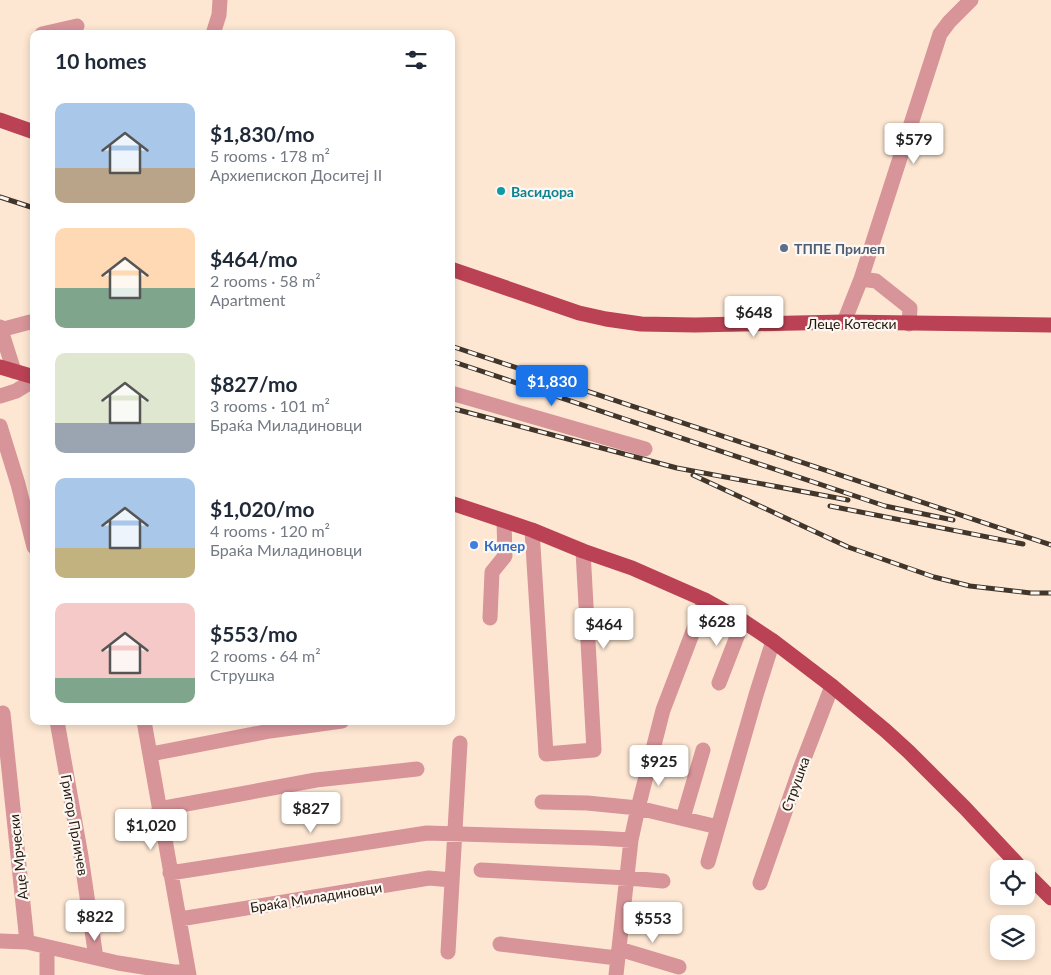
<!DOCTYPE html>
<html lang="en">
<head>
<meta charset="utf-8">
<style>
  body { margin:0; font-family:Lato,sans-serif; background:#f2f2f3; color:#1f2937; height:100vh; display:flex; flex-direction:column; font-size:19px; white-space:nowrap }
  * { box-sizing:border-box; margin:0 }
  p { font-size:16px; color:#747a83 }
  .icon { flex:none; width:28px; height:28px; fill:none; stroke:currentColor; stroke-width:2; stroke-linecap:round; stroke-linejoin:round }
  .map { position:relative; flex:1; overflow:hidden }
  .details { position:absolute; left:30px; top:30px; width:425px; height:695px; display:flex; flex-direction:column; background:#fff; border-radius:10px; box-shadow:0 2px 8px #0003 }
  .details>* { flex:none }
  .fabs { position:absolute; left:990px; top:860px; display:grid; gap:10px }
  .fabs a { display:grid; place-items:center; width:45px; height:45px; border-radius:10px; background:#fff; box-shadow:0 2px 8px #0003; font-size:25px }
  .price { position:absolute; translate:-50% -42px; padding:0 11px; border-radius:5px; background:#fff; color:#222; font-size:16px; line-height:32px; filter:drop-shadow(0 1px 2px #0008) }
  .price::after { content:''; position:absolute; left:50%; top:30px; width:15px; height:11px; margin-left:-8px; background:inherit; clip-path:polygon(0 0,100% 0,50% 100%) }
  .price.selected { background:#1a73e8; color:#fff }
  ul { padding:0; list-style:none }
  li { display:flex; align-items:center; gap:15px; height:125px; padding:0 25px }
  li span { display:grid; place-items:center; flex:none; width:140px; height:100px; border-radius:10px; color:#555 }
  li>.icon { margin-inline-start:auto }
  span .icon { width:60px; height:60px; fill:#fffc; stroke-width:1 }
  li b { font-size:21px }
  h2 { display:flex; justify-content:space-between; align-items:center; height:60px; padding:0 25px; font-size:21px }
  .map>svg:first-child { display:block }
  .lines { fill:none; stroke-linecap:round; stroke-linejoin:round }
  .minor { stroke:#d79499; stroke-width:15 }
  .major { stroke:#ba4254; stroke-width:15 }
  .rail-casing { stroke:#42362b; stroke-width:5 }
  .rail { stroke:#fdf7f2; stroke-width:3; stroke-dasharray:9; stroke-linecap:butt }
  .culture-dot { fill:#0f9aa8; stroke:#fdf7f2; stroke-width:2 }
  .service-dot { fill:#5c6f8a; stroke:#fdf7f2; stroke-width:2 }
  .shop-dot { fill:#3f7fe0; stroke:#fdf7f2; stroke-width:2 }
  .labels { text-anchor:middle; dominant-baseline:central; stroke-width:4.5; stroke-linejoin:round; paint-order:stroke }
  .culture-label { font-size:14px; font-weight:bold; fill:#0d838f; stroke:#fdf7f2; text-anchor:start }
  .service-label { font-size:14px; font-weight:bold; fill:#4e5e75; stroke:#fdf7f2; text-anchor:start }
  .street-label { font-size:14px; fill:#21170e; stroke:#fdf7f2 }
  .shop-label { font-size:14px; font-weight:bold; fill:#366cbe; stroke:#fdf7f2; text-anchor:start }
</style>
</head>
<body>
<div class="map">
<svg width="1051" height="975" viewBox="0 0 1051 975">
  <rect width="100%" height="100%" fill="#fde7d2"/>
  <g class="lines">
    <!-- minor -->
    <path class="minor" d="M42,34L77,26
      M213,34L219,15L220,0
      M861,279L876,281L910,308L909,324
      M844,322L861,279L940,34L949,22L971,0
      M0,327L14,371
      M0,330L34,321
      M451,393L645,449
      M0,396L16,391L34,380
      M0,426L18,484L34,547
      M532,530L546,754L594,750L583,551
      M490,618L492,572L505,556L504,521
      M719,683L743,621
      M3,713L27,942
      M57,721L81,856L96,958
      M144,721L189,975
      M151,754L270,731L342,721
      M542,802L587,803L638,808L718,827
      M159,809L316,780L417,769
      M683,818L703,750
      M708,862L756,695L773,641
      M481,870L628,878L663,881
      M170,873L427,833L596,838L631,840
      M760,883L800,769L832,686
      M180,919L429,878L452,880
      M0,941L27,942L118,963L174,972H188
      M500,944L617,958
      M47,947V975
      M619,949L679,967
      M448,952L460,743
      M616,975L631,840L638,808L663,710L705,600"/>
    <!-- major -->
    <path class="major" d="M0,120L34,132
      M451,269L579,313L606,319L641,324L695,325L844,322L1051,325
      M0,367L34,377
      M451,503L532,530L583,551L632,568L705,600L743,621L773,641L832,686L886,731L909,752L965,808L1022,869
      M1026,873L1051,898"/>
    <defs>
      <path id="rail" d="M0,197L34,208
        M451,346L1051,545
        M451,361L885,506L953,520
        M451,408L677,468L848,500
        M693,475L848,547L934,577L970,586L1031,593H1051
        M830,506L1023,544"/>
    </defs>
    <!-- rail casing -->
    <use href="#rail" class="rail-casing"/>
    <!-- rail -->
    <use href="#rail" class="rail"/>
  </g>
  <!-- markers -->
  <circle class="culture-dot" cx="501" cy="191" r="5"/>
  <circle class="service-dot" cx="784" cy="248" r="5"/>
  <circle class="shop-dot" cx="474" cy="545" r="5"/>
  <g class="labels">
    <!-- culture labels -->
    <g class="culture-label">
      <text x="511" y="191">Васидора</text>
    </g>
    <!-- service labels -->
    <g class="service-label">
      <text x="794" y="248">ТППЕ Прилеп</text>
    </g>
    <!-- street labels -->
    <g class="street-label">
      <text x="852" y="323">Леце Котески</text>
      <text transform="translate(795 784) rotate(-70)">Струшка</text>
      <text transform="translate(75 825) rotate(80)">Григор Прличев</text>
      <text transform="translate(18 857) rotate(-96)">Аце Мрчески</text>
      <text transform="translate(316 897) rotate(-9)">Браќа Миладиновци</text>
    </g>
    <!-- shop labels -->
    <g class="shop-label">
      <text x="484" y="545">Кипер</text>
    </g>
  </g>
</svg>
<div class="fabs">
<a><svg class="icon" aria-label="locate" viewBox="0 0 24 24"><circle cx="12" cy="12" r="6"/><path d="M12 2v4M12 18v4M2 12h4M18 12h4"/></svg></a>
<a><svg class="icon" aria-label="layers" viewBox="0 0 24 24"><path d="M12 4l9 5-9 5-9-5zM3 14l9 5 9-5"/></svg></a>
</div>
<b class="price" style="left:914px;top:165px">$579</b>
<b class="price" style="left:754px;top:338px">$648</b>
<b class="price selected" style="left:552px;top:407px">$1,830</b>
<b class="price" style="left:717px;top:647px">$628</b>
<b class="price" style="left:604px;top:650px">$464</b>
<b class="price" style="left:659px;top:787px">$925</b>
<b class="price" style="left:311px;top:834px">$827</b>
<b class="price" style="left:151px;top:851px">$1,020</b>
<b class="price" style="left:95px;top:942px">$822</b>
<b class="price" style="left:653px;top:944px">$553</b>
<section class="details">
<h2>10 homes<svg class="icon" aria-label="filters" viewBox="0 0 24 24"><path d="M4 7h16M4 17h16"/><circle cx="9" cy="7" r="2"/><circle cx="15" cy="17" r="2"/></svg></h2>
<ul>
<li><span style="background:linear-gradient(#a9c7e8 65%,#b9a48a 0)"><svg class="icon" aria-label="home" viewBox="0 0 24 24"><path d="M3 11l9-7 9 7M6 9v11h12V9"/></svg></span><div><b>$1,830/mo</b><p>5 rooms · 178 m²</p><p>Архиепископ Доситеј II</p></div></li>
<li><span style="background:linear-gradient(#ffd9b3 60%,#7fa58c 0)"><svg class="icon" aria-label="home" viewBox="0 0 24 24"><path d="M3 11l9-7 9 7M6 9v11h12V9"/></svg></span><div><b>$464/mo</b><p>2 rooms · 58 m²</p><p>Apartment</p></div></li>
<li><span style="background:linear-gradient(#dfe7d0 70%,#9aa5b1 0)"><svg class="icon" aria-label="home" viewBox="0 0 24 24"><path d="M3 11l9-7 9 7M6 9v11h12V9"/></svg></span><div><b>$827/mo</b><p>3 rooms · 101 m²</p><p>Браќа Миладиновци</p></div></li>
<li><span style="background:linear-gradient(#a9c7e8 70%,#c2b280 0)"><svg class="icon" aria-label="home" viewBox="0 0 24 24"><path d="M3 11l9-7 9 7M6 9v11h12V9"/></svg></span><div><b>$1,020/mo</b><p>4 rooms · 120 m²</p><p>Браќа Миладиновци</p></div></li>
<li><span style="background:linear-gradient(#f6c9c9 75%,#7fa58c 0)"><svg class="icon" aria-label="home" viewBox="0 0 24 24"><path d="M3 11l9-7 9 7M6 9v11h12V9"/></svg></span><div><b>$553/mo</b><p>2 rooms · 64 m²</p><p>Струшка</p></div></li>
</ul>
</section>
</div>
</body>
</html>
